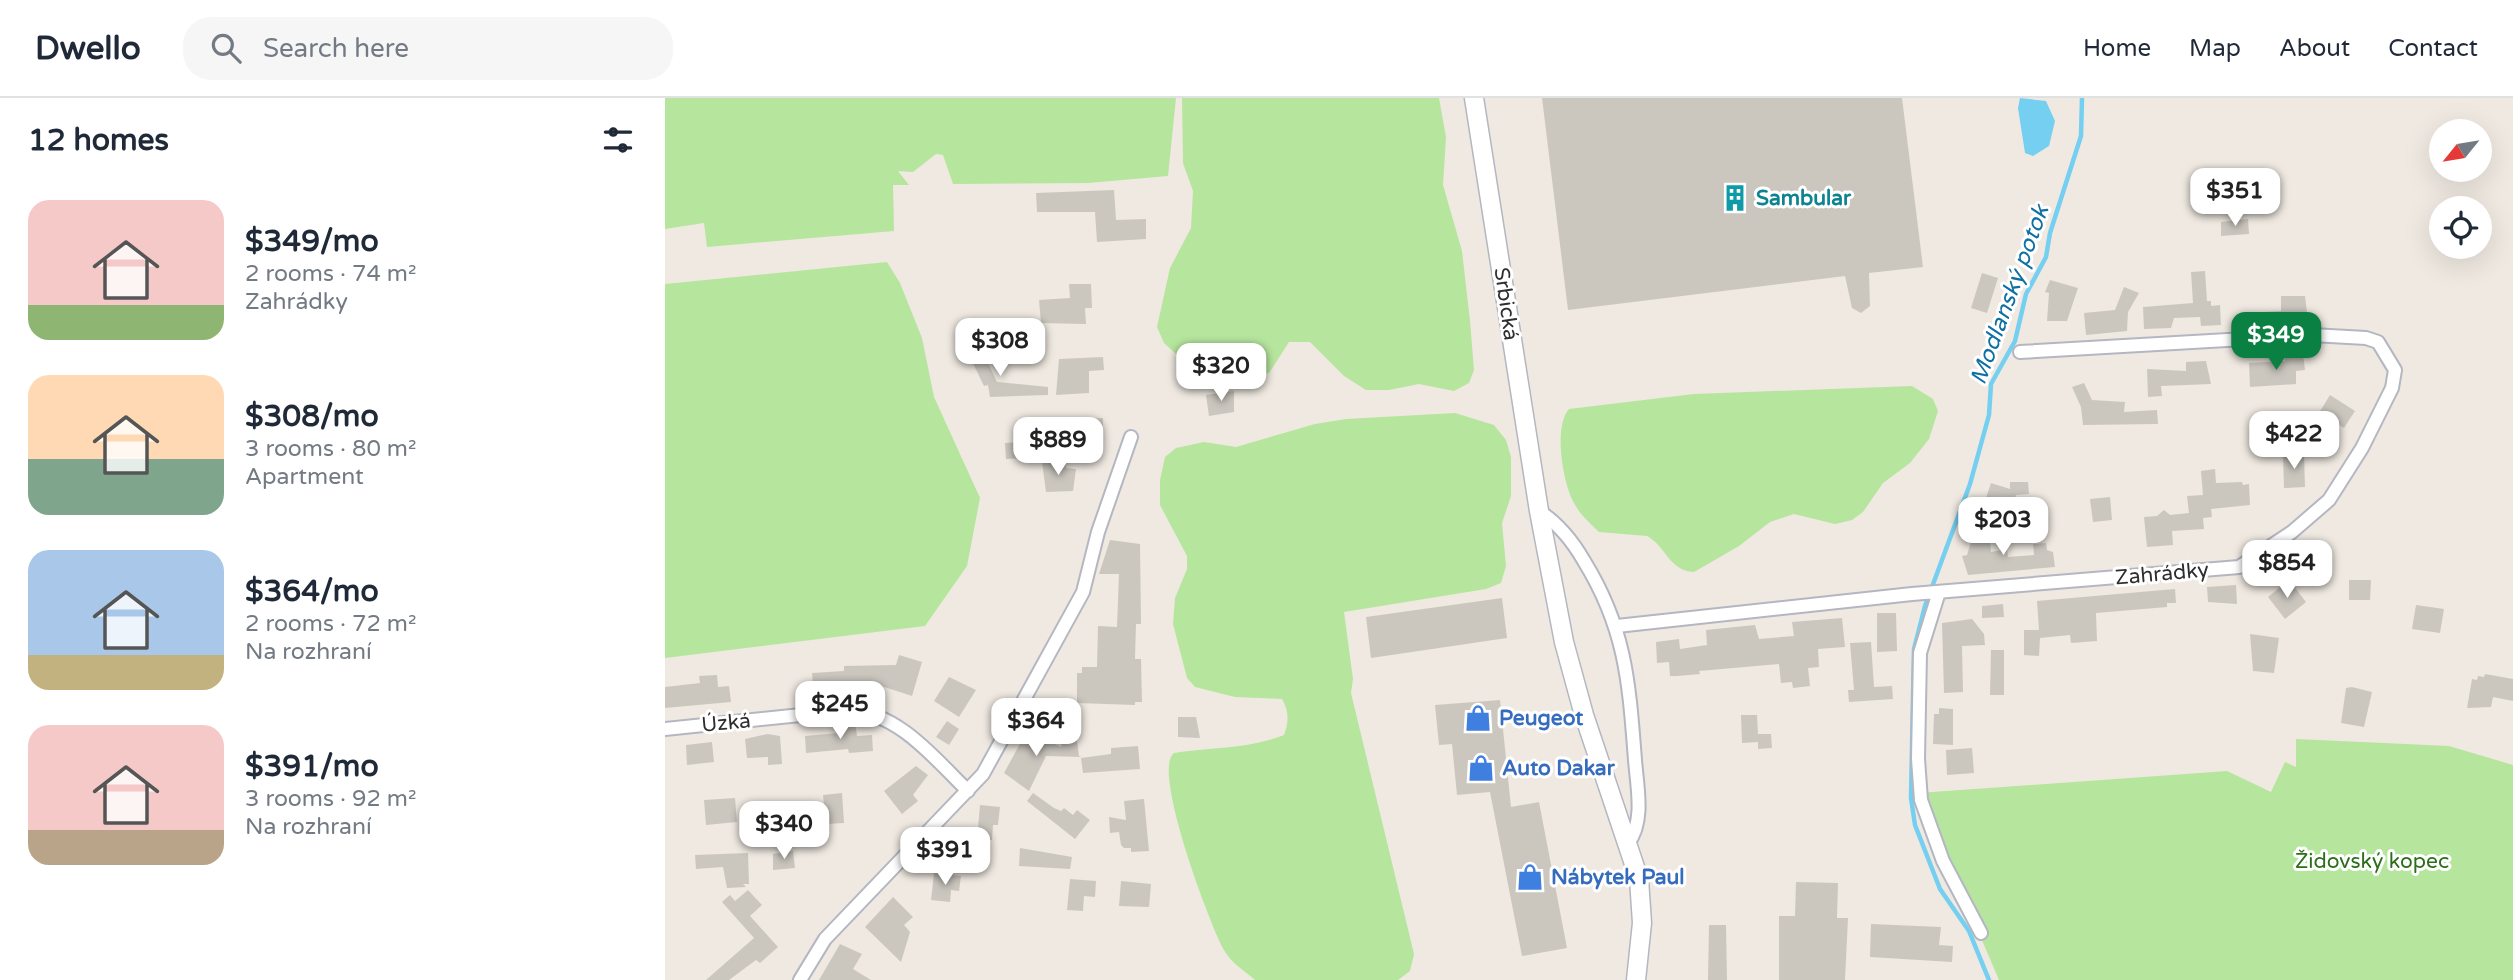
<!DOCTYPE html>
<html lang="en">
<head>
<meta charset="utf-8">
<style>
  body { margin:0; font-family:"Varela Round",sans-serif; background:#f6f6f7; color:#1f2937; height:100vh; display:flex; flex-direction:column; font-size:26px; white-space:nowrap }
  * { box-sizing:border-box; margin:0 }
  p { font-size:23px; color:#747a83 }
  .icon { flex:none; width:38px; height:38px; fill:none; stroke:currentColor; stroke-width:2; stroke-linecap:round; stroke-linejoin:round }
  .map { position:relative; flex:1; overflow:hidden }
  .sheet { display:flex; flex-direction:column; background:#fff; width:665px }
  .sheet>* { flex:none }
  .needle { width:46px; rotate:240deg }
  .tools { position:absolute; left:1764px; top:21px; display:grid; gap:14px }
  .tools a { display:grid; place-items:center; width:63px; height:63px; border-radius:50%; background:#fff; box-shadow:0 7px 28px #0002; font-size:35px }
  .price { position:absolute; translate:-50% -60px; padding:0 16px; border-radius:14px; background:#fff; color:#222; font-size:23px; line-height:46px; filter:drop-shadow(0 2px 4px #0008) }
  .price::after { content:''; position:absolute; left:50%; top:42px; width:21px; height:16px; margin-left:-10px; background:inherit; clip-path:polygon(0 0,100% 0,50% 100%) }
  .price.on { background:#0b8043; color:#fff }
  ul { padding:0; list-style:none }
  li { display:flex; align-items:center; gap:21px; height:175px; padding:0 28px }
  li span { display:grid; place-items:center; flex:none; width:196px; height:140px; border-radius:21px; color:#555 }
  li>.icon { margin-inline-start:auto }
  span .icon { width:84px; height:84px; fill:#fffc; stroke-width:1 }
  li b { font-size:30px }
  h2 { display:flex; justify-content:space-between; align-items:center; height:84px; padding:0 28px; font-size:30px }
  header { display:flex; align-items:center; gap:42px; box-sizing:border-box; height:98px; padding:0 35px; background:#fff; border-bottom:2px solid #e0e1e3 }
  header strong { font-size:33px }
  nav { display:flex; gap:38px; margin-inline-start:auto; font-size:24px }
  .search { width:490px; height:63px; background:#f6f6f7; display:flex; align-items:center; gap:18px; box-sizing:border-box; padding:0 24px; border-radius:28px; color:#747a83; font-size:26px }
  main { display:flex; flex:1; min-height:0 }
  .map>svg:first-child { display:block }
  .green { fill:#b6e59e }
  .water { fill:#75cff0 }
  .lines { fill:none; stroke-linecap:round; stroke-linejoin:round }
  .stream { stroke:#75cff0; stroke-width:4.5 }
  .building { fill:#cbc7bf }
  .street-casing { stroke:#b4b7c1; stroke-width:16 }
  .secondary-casing { stroke:#b4b7c1; stroke-width:21 }
  .street { stroke:#fff; stroke-width:12 }
  .secondary { stroke:#fff; stroke-width:18 }
  .labels { text-anchor:middle; dominant-baseline:central; stroke-width:6; stroke-linejoin:round; paint-order:stroke }
  .culture-label { font-size:21px; font-weight:bold; fill:#0d838f; stroke:#fff; text-anchor:start }
  .street-label { font-size:21px; fill:#2e2e2e; stroke:#fff }
  .shop-label { font-size:21px; font-weight:bold; fill:#366cbe; stroke:#fff; text-anchor:start }
  .park-label { font-size:21px; fill:#2c6e1b; stroke:#fff }
  .water-label { font-size:23px; font-style:italic; fill:#0d6fa3; stroke:#fff }
</style>
</head>
<body>
<header>
<strong>Dwello</strong>
<div class="search"><svg class="icon" aria-label="search" viewBox="0 0 24 24"><circle cx="10" cy="10" r="6"/><path d="M15 15l6 6"/></svg>Search here</div>
<nav><a>Home</a><a>Map</a><a>About</a><a>Contact</a></nav>
</header>
<main>
<section class="sheet">
<h2>12 homes<svg class="icon" aria-label="filters" viewBox="0 0 24 24"><path d="M4 7h16M4 17h16"/><circle cx="9" cy="7" r="2"/><circle cx="15" cy="17" r="2"/></svg></h2>
<ul>
<li><span style="background:linear-gradient(#f6c9c9 75%,#8fb573 0)"><svg class="icon" aria-label="home" viewBox="0 0 24 24"><path d="M3 11l9-7 9 7M6 9v11h12V9"/></svg></span><div><b>$349/mo</b><p>2 rooms · 74 m²</p><p>Zahrádky</p></div></li>
<li><span style="background:linear-gradient(#ffd9b3 60%,#7fa58c 0)"><svg class="icon" aria-label="home" viewBox="0 0 24 24"><path d="M3 11l9-7 9 7M6 9v11h12V9"/></svg></span><div><b>$308/mo</b><p>3 rooms · 80 m²</p><p>Apartment</p></div></li>
<li><span style="background:linear-gradient(#a9c7e8 75%,#c2b280 0)"><svg class="icon" aria-label="home" viewBox="0 0 24 24"><path d="M3 11l9-7 9 7M6 9v11h12V9"/></svg></span><div><b>$364/mo</b><p>2 rooms · 72 m²</p><p>Na rozhraní</p></div></li>
<li><span style="background:linear-gradient(#f6c9c9 75%,#b9a48a 0)"><svg class="icon" aria-label="home" viewBox="0 0 24 24"><path d="M3 11l9-7 9 7M6 9v11h12V9"/></svg></span><div><b>$391/mo</b><p>3 rooms · 92 m²</p><p>Na rozhraní</p></div></li>
</ul>
</section>
<div class="map">
<svg width="1848" height="882" viewBox="0 0 1848 882">
  <rect width="100%" height="100%" fill="#efe9e1"/>
  <!-- green -->
  <path class="green" d="M0,0H511L503,78L423,85L288,86L278,57L271,56L248,74L233,73L244,87H228L229,133L42,149L39,125L0,131Z
    M517,0H774L781,39L778,87L797,153L805,223L809,272L804,285L789,293L754,286L724,292H701L679,278L645,244H624L604,275L535,278L499,245L492,229L505,170L526,130L528,93L518,65Z
    M222,164L235,185L257,240L269,299L315,400L302,468L260,528L0,560V186Z
    M1247,288L1268,301L1273,313L1264,341L1245,365L1218,385L1198,414L1187,422L1170,426L1129,416L1105,424L1074,448L1029,474C1004,473 1001,448 982,438L934,434C925,425 915,417 909,405C898,385 888,329 904,311L1029,296Z
    M790,315L829,327L841,342L846,359V398L837,425L841,468L836,485L821,491L679,514L688,581L686,595L749,856L745,873L733,882H590C580,873 565,864 559,852C545,827 486,671 509,655C546,649 584,651 619,637C624,624 624,613 617,601L570,599L530,589L522,580L508,526L510,500L522,471V458L495,407V382L500,359L511,350L539,344L571,349L650,326L681,321Z
    M1631,641L1784,648L1848,667V882H1334C1326,864 1319,845 1310,828C1285,783 1258,748 1253,695L1562,673L1606,694L1620,664L1631,669Z"/>
  <!-- water -->
  <path class="water" d="M1355,0L1381,3L1390,23L1384,48L1368,58L1360,55L1353,10Z"/>
  <g class="lines">
    <!-- stream -->
    <path class="stream" d="M1324,882L1304,833L1275,791L1250,727L1246,700L1249,551L1260,508L1305,386L1324,317L1326,286L1350,243L1361,196L1381,159L1385,135L1416,38L1417,0"/>
  </g>
  <!-- building -->
  <path class="building" d="M877,0H1237L1258,169L1204,175L1205,208L1196,215L1187,210L1180,178L903,212Z
    M449,92L451,122L481,121V141L432,144L430,114H372L371,95Z
    M1583,121L1584,136L1556,138V124Z
    M1540,173L1542,203H1546V208L1555,207L1556,227L1536,228L1535,219L1509,220L1506,230L1479,231L1478,209L1528,205L1526,174Z
    M1317,175L1333,180L1322,215L1306,210Z
    M1385,182L1413,190L1402,223H1382L1384,195L1380,194Z
    M404,186H426L427,210H420L421,226L376,225L374,202L405,200Z
    M1459,189L1474,195L1463,214L1462,233L1421,237L1419,215L1450,212Z
    M1616,198H1640L1643,223L1618,224V229L1599,230V214L1616,213Z
    M314,245L332,284L383,289V297L325,299L323,287L319,288L301,251Z
    M1638,256L1640,272L1631,273V286L1585,289L1584,265L1620,263V257Z
    M438,259L439,272L424,273V295L391,297L394,261Z
    M1541,263L1546,286L1496,288L1497,298L1483,299L1482,271L1521,273V264Z
    M1419,285L1427,302L1460,304L1459,314L1492,312L1493,326L1418,327L1416,309L1407,289Z
    M569,293V314L544,318L541,297Z
    M1665,297L1690,313L1679,330L1654,315Z
    M438,320V336L409,338L408,322Z
    M380,343L382,359L341,361L340,345Z
    M1618,357H1639L1640,389L1619,390Z
    M400,362L401,370L411,371L408,393L381,394L377,364Z
    M1550,371L1551,385L1577,384L1578,387L1584,386L1585,407L1546,411L1547,419L1538,420L1539,431L1507,433L1508,447L1482,449L1479,419L1492,418L1499,412L1505,417L1524,415L1522,398L1538,397L1536,373Z
    M1345,384H1363L1364,396L1351,397L1346,418L1318,409L1326,385L1345,391Z
    M1445,399L1447,422L1428,424L1425,401Z
    M1324,430L1326,454L1342,451L1343,459L1369,457L1368,446L1381,445L1382,452L1388,454L1390,469L1303,477L1297,458L1302,457L1310,431Z
    M445,442L475,446L476,526H471L470,561H476L477,604H470V607L412,605V575H417V569H432L433,528L452,529L454,476H434Z
    M1624,482L1641,504L1620,521L1603,499Z
    M1684,482H1706L1705,502H1684Z
    M1571,487L1572,506L1543,504L1542,489Z
    M1510,491L1511,505H1502V509L1431,515L1432,543L1406,545L1405,537L1375,540L1374,558L1359,557V532H1374L1372,503Z
    M837,500L842,540L706,560L701,519Z
    M1338,506L1339,519L1317,520V508Z
    M1751,507L1779,511L1775,535L1747,531Z
    M1212,515H1231L1232,553L1212,554Z
    M1177,520L1180,549L1153,551L1154,569L1143,570L1145,588L1128,590L1127,584L1116,585L1114,566L1034,573L1035,576L1012,578H1005L1004,564L992,565L991,544L1014,541L1015,551L1042,547L1041,532L1090,527L1094,541L1129,538L1127,524Z
    M1307,521L1319,536L1320,547L1297,548L1298,594L1279,595L1277,525Z
    M1585,536L1614,540L1609,575L1588,573Z
    M1206,544L1209,589L1227,588L1228,601L1184,604L1183,592H1189L1185,545Z
    M1326,552H1339V597H1325Z
    M234,557L257,564L247,598L204,584V594L149,596L147,575L179,573V568L231,567Z
    M1820,576L1848,581V603L1828,599L1826,609L1802,610L1807,581L1812,582L1813,578L1819,579Z
    M52,577L53,589L64,588L66,604L0,610V589L35,585L34,578Z
    M284,579L311,592L294,619L269,603Z
    M1687,589L1707,594L1699,629L1676,625L1681,590Z
    M835,602L846,709L874,704L902,850L857,858L825,694L792,697L787,646L774,647L770,607Z
    M1274,610L1288,611V647L1268,646L1269,616H1274Z
    M1076,617H1092L1093,636H1106L1107,650L1093,651V641V644L1077,645Z
    M513,619H531L535,640L513,639Z
    M190,623L192,638L207,637L208,653L184,655L183,651L141,655L140,638L174,635L173,625Z
    M282,623L294,631L284,647L271,639Z
    M362,633L396,649L397,643H412L414,658L417,659L381,658L364,693L339,675Z
    M102,636L115,638L117,666L103,667V659L82,660L80,641Z
    M47,644L49,664L22,667L21,647Z
    M473,648L475,671L418,675L416,660L446,656V650Z
    M1307,650L1309,675L1282,677L1281,652Z
    M251,668L263,677L248,697L253,703L237,716L219,693Z
    M177,695L179,725L161,726L158,697Z
    M368,695L389,710L396,713L399,710L408,717L412,712L425,722L410,741L362,703Z
    M70,700L72,724L41,727L39,702Z
    M479,701L484,753L466,754V750H459L456,747L454,734L445,735L444,719L461,722L459,703Z
    M315,707L335,709L333,727H328L327,742L312,741Z
    M355,750L407,759L405,771L354,768Z
    M128,753L130,770L108,772V756Z
    M83,755L84,786H78L81,789L62,790L58,769L31,771L30,757Z
    M269,775L296,778L294,793L286,792L285,804L266,802Z
    M405,781L431,783L430,799L419,798L418,813L402,812Z
    M456,783L486,786L484,809L454,808Z
    M1131,784L1173,785L1172,820H1183L1180,882H1114V818H1130Z
    M83,792L97,807L85,818L113,849L95,865L91,862L64,882H41L89,840L57,804L65,797L70,803Z
    M228,799L248,819L239,827L245,834L236,864L200,829Z
    M1206,826L1276,829L1274,847L1288,848L1287,864L1205,859Z
    M1044,827H1061L1062,882H1043Z
    M175,846L197,856L188,871L206,882H154Z"/>
  <g class="lines">
    <defs>
      <path id="street" d="M874,413C894,426 907,442 919,463C961,531 964,585 970,662C972,688 980,724 963,745
        M1274,494L1255,555L1253,661L1256,702L1278,763L1316,835
        M952,528L1247,496L1574,469L1627,434L1664,402L1697,350L1727,290L1730,272L1713,244L1701,240L1647,237L1355,254
        M0,631L184,612C234,615 269,660 303,693
        M135,882L160,841L318,676L418,494L433,434L466,339"/>
      <path id="secondary" d="M809,0L874,413L899,544L919,617L974,781L977,825L971,882"/>
    </defs>
    <!-- street casing -->
    <use href="#street" class="street-casing"/>
    <!-- secondary casing -->
    <use href="#secondary" class="secondary-casing"/>
    <!-- street -->
    <use href="#street" class="street"/>
    <!-- secondary -->
    <use href="#secondary" class="secondary"/>
  </g>
  <!-- icons -->
  <defs>
    <symbol id="building-bare" viewBox="-9 -9 18 18"><path d="M-4-6H4V6H1V3H-1V6H-4ZM-2.5-4.3h1.7v1.8h-1.7ZM.8-4.3h1.7v1.8H.8ZM-2.5-1h1.7V.8h-1.7ZM.8-1h1.7V.8H.8Z" fill="#0f9aa8" stroke="#fff" stroke-width="2.5" paint-order="stroke"/></symbol>
    <symbol id="shop-bare" viewBox="-9 -9 18 18"><path d="M-5-2.5h2.3a2.7 3.5 0 0 1 5.4 0H5L5.5 6h-11ZM-1.5-2.5h3a1.5 2.3 0 0 0-3 0Z" fill="#3f7fe0" stroke="#fff" stroke-width="2.5" paint-order="stroke"/></symbol>
  </defs>
  <g fill-rule="evenodd">
    <use href="#building-bare" x="1051" y="81" width="38" height="38"/>
    <use href="#shop-bare" x="794" y="601" width="38" height="38"/>
    <use href="#shop-bare" x="797" y="651" width="38" height="38"/>
    <use href="#shop-bare" x="846" y="760" width="38" height="38"/>
  </g>
  <g class="labels">
    <!-- culture labels -->
    <g class="culture-label">
      <text x="1091" y="100">Sambular</text>
    </g>
    <!-- street labels -->
    <g class="street-label">
      <text transform="translate(841 206) rotate(82)">Srbická</text>
      <text transform="translate(1497 476) rotate(-5)">Zahrádky</text>
      <text transform="translate(61 625) rotate(-5)">Úzká</text>
    </g>
    <!-- shop labels -->
    <g class="shop-label">
      <text x="834" y="620">Peugeot</text>
      <text x="837" y="670">Auto Dakar</text>
      <text x="886" y="779">Nábytek Paul</text>
    </g>
    <!-- park labels -->
    <g class="park-label">
      <text x="1707" y="763">Židovský kopec</text>
    </g>
    <!-- water labels -->
    <g class="water-label">
      <text transform="translate(1345 197) rotate(-70)">Modlanský potok</text>
    </g>
  </g>
</svg>
<div class="tools">
<a><svg class="needle" viewBox="-14 -14 28 28"><path d="M0-13l5 13h-10z" fill="#e53935"/><path d="M0 13l5-13h-10z" fill="#747a83"/></svg></a>
<a><svg class="icon" aria-label="locate" viewBox="0 0 24 24"><circle cx="12" cy="12" r="6"/><path d="M12 2v4M12 18v4M2 12h4M18 12h4"/></svg></a>
</div>
<b class="price" style="left:1570px;top:130px">$351</b>
<b class="price on" style="left:1611px;top:274px">$349</b>
<b class="price" style="left:335px;top:280px">$308</b>
<b class="price" style="left:556px;top:305px">$320</b>
<b class="price" style="left:1629px;top:373px">$422</b>
<b class="price" style="left:393px;top:379px">$889</b>
<b class="price" style="left:1338px;top:459px">$203</b>
<b class="price" style="left:1622px;top:502px">$854</b>
<b class="price" style="left:175px;top:643px">$245</b>
<b class="price" style="left:371px;top:660px">$364</b>
<b class="price" style="left:119px;top:763px">$340</b>
<b class="price" style="left:280px;top:789px">$391</b>
</div>
</main>
</body>
</html>
